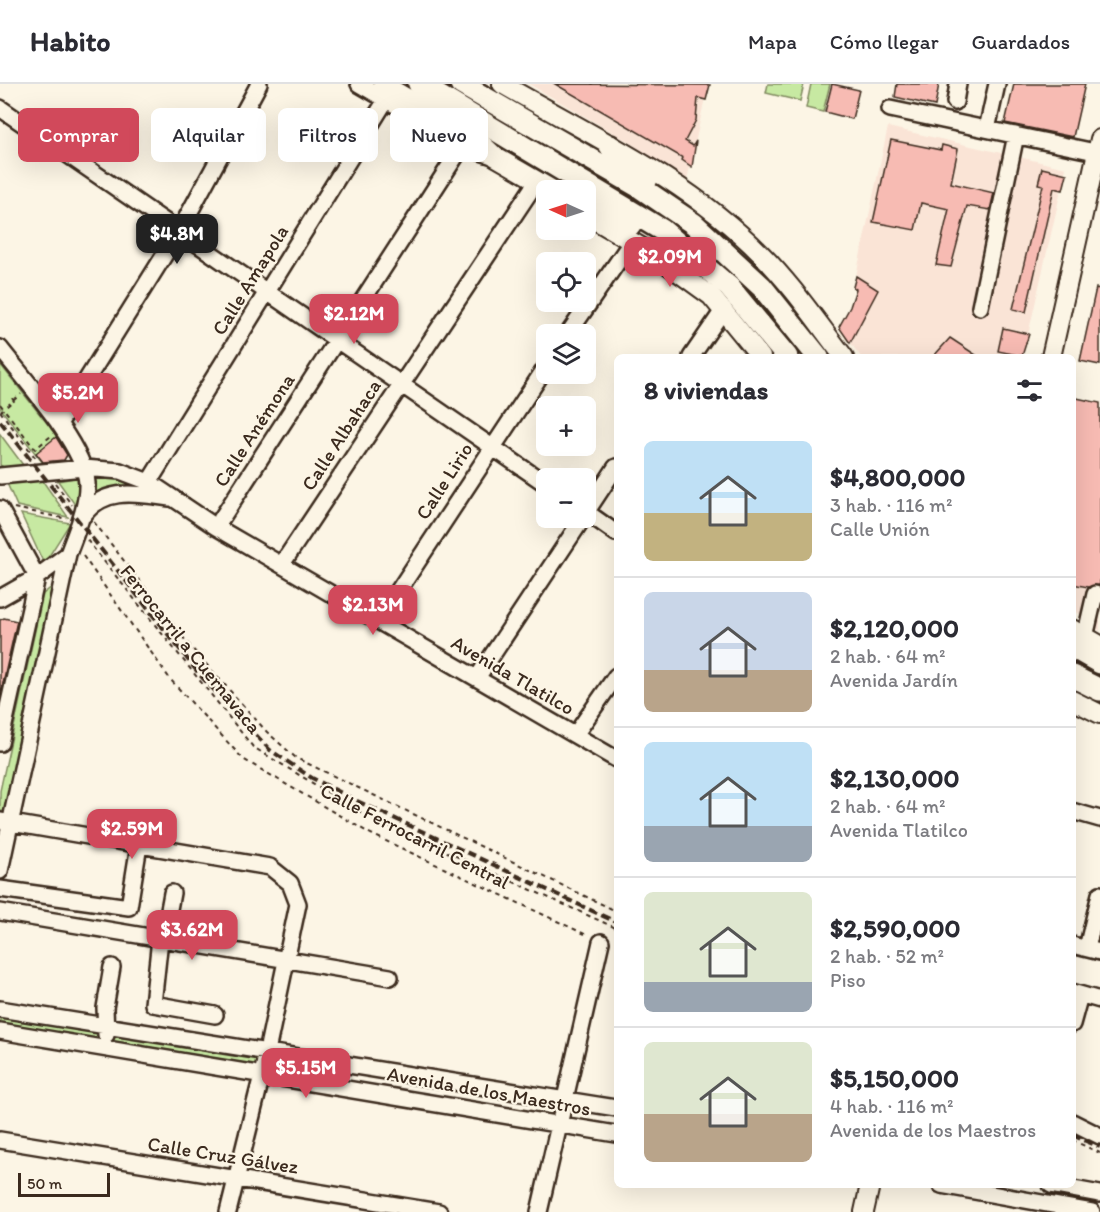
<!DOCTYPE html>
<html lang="es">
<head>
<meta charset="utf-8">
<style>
  body { margin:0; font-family:Itim,sans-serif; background:#f7f7f7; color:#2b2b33; height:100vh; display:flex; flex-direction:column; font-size:22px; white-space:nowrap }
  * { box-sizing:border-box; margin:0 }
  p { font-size:20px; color:#7c7c81 }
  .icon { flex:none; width:33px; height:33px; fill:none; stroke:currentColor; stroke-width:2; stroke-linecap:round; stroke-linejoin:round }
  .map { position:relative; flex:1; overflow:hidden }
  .side { position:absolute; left:614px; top:270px; width:462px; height:834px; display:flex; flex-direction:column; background:#fff; border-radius:9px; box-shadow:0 6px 24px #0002 }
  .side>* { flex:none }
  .top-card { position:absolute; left:18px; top:24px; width:506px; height:54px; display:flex; gap:12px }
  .needle { width:39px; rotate:273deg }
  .controls { position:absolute; left:536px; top:96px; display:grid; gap:12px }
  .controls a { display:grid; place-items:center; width:60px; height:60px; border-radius:9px; background:#fff; box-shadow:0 6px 24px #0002; font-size:30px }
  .scale { position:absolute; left:18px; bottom:15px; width:92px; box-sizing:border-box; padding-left:6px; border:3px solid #3b2a1e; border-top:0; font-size:16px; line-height:21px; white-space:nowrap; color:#3b2a1e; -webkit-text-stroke:4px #fcf5e5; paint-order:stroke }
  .price { position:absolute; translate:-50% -51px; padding:0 14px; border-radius:12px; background:#d1495b; color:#fff; font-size:20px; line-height:39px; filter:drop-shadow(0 2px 3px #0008) }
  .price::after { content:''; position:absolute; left:50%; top:36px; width:18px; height:14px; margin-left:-9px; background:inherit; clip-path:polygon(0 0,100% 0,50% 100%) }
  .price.active { background:#222; color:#fff }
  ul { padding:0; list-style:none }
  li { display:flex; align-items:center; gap:18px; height:150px; padding:0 30px }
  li+li { border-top:2px solid #e1e1e2 }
  li span { display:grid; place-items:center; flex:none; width:168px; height:120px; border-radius:9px; color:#555 }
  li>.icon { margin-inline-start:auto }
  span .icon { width:72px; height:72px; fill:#fffc; stroke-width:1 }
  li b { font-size:26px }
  h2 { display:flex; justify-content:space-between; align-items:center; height:72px; padding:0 30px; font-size:26px }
  .tag { padding:0 21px; border-radius:9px; background:#fff; box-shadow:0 6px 24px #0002; font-size:21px; line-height:54px }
  .tag.active { background:#d1495b; color:#fff }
  header { display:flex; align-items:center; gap:36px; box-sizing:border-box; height:84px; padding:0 30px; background:#fff; border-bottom:2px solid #e1e1e2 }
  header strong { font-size:28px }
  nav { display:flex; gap:33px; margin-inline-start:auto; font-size:21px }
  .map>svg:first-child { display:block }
  .built { fill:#fae4d6 }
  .green { fill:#c7e9a2; stroke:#818a60; stroke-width:1.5 }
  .building { fill:#f7bbb3; stroke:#3b2a1e; stroke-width:1.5 }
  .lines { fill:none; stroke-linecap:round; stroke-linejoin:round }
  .minor-casing { stroke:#3b2a1e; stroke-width:20 }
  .major-casing { stroke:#3b2a1e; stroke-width:22 }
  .highway-casing { stroke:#3b2a1e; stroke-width:26 }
  .path { stroke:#3b2a1e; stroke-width:2; stroke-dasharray:4.5 4.5; stroke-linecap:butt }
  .minor { stroke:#fcf5e5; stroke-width:15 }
  .major { stroke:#fcf5e5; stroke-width:18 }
  .highway { stroke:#fcf5e5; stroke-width:21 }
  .rail { stroke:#3b2a1e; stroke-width:4; stroke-dasharray:9 4.5; stroke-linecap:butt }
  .labels { text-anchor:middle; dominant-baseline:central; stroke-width:4.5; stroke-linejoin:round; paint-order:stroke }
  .street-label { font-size:20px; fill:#3b2a1e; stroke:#fcf5e5 }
</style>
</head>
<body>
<header>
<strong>Habito</strong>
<nav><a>Mapa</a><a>Cómo llegar</a><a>Guardados</a></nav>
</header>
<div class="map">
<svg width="1100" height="1128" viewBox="0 0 1100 1128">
  <rect width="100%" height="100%" fill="#fcf5e5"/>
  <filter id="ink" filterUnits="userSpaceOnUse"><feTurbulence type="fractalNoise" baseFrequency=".0167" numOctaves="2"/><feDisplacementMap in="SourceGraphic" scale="12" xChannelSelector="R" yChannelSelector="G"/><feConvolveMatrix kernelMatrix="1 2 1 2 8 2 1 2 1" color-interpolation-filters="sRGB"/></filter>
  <g filter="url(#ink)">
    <!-- built -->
    <path class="built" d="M529,0H708L687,96L627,57Z
      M888,43L1066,84L1023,273H979L951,254L933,273H861L850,258L878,206L856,192Z
      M1072,500L1100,506V547L1073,525Z"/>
    <!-- green -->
    <path class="green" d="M768,0H804L800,17L766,9Z
      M811,0H830L823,28L806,24Z
      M0,280L62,358L67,371L61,381L46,383L0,324Z
      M0,350L26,385L10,387L0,381Z
      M79,393L80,408L76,422L58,397Z
      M91,393L120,395L147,405H116L91,410Z
      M42,396L68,433L17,422L6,397Z
      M21,430L70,439L44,480Z
      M57,499L5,728L0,727V707L43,510Z
      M0,931L100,945L98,955L0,942Z
      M114,948L258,972L256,981L113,957Z"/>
    <!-- building -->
    <path class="building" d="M555,0L710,1L706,16L698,14L696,36L685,57L693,62L696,57L692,83L682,76L683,74Z
      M832,0L859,6L852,35L825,28Z
      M897,0H939L935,22L895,13Z
      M1014,0H1085L1073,53L1005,39Z
      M891,56L941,66L942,61L958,65L951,99L994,109L990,126L967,122L951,183L936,181L949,125L921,119L915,146L873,138Z
      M1042,84L1067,90L1063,106L1054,104L1026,228L1013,225L1043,101L1038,100Z
      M856,192L878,206L850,259L839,243L850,223L856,205L853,203Z
      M1096,204L1100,205V281L1080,277Z
      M1003,244L1029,250L1022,272L998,267Z
      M950,254L979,273H933Z
      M1072,313L1100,319V501L1088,503L1072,500Z
      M56,353L67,371L64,376L43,378L36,369Z
      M4,534L17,537L0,612V536Z"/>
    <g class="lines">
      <defs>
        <path id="minor" d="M359,0L471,65L496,73
          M955,18L958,0
          M0,24L546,400
          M890,25L1100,69
          M987,45L997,0
          M980,223L1016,51
          M568,250L632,157
          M0,264C24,295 84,361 87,399C88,422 76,448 68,470L0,787
          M691,273L724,225
          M59,340L180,146L259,0
          M0,392L84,384L120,387L149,398L216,443L616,675
          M149,398L386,16
          M0,425L37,493L0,659
          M585,427L616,449
          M585,430L616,383
          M83,432C104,402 138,410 170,414
          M216,443L463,61
          M282,480L537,97
          M0,514L37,493L68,470
          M379,536L546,283
          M1085,553L1095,510L1100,511
          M477,594L583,434
          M575,651L616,592
          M1072,727L1100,735
          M0,737L270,783L290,799L298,820L262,991L228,1128
          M0,805L129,823L139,761
          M172,809L165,847L160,855L153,920L215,931
          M0,828L390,893
          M1072,861L1100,868
          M1087,864L1100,810
          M1072,908L1100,916
          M0,925L616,1024
          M1072,940L1080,911
          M0,947L616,1050
          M106,951L105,924L112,883
          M1072,1038L1100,1052
          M0,1056L439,1128
          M941,1101L1092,1128
          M1051,1101L1100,1110
          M539,1128L601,858"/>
        <path id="major" d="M383,0L478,56L496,73L553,106
          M502,0C592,52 687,95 761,170C792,201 817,238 844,273
          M585,130L653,170L711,212L761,273
          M1051,273L1100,55
          M1072,545L1100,561
          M1072,616L1100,630
          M864,1128L870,1101"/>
        <path id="highway" d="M419,0L662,146L729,203L787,273
          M461,0L641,104L694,140L762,203L818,273
          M610,62L629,82L647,95
          M585,118L630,141
          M1072,563L1100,579
          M1072,592L1100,606"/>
      </defs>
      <!-- minor casing -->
      <use href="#minor" class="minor-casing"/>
      <!-- major casing -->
      <use href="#major" class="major-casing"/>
      <!-- highway casing -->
      <use href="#highway" class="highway-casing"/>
      <!-- path -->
      <path class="path" d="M12,314L15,319
        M0,320L35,365L51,352
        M0,327L37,376
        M0,328L21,310
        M55,399L72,421
        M14,424L67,435
        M94,438L189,561L267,648L296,674L616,827
        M87,456L253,663L367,732L616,844
        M83,472L170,595L243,675L371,750L589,852
        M1072,1056L1100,1069"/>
      <!-- minor -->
      <use href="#minor" class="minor"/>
      <!-- major -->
      <use href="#major" class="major"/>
      <!-- highway -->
      <use href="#highway" class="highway"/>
      <!-- rail -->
      <path class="rail" d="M0,337L200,591L270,666L312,694L355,716L616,838
        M1072,1051L1100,1063"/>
    </g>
  </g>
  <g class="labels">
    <!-- street labels -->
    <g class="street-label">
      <text transform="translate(250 196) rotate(-58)">Calle Amapola</text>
      <text transform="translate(254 346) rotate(-57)">Calle Anémona</text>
      <text transform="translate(341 351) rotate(-57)">Calle Albahaca</text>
      <text transform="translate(444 397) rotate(-57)">Calle Lirio</text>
      <text transform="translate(191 565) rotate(51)">Ferrocarril a Cuernavaca</text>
      <text transform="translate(513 591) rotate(30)">Avenida Tlatilco</text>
      <text transform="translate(415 752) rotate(27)">Calle Ferrocarril Central</text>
      <text transform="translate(489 1007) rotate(10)">Avenida de los Maestros</text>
      <text transform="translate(223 1071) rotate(9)">Calle Cruz Gálvez</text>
    </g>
  </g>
</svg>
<div class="controls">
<a><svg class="needle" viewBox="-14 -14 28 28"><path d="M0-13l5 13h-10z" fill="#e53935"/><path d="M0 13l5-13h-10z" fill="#7c7c81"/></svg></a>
<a><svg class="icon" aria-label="locate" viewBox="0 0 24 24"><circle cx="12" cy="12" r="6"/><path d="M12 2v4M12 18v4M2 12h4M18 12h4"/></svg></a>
<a><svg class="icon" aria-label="layers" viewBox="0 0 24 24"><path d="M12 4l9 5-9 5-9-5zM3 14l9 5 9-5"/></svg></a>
<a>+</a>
<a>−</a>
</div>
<div class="scale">50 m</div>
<b class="price active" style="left:177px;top:181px">$4.8M</b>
<b class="price" style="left:670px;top:204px">$2.09M</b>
<b class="price" style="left:354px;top:261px">$2.12M</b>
<b class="price" style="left:78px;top:340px">$5.2M</b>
<b class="price" style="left:373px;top:552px">$2.13M</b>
<b class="price" style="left:132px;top:776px">$2.59M</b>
<b class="price" style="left:192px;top:877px">$3.62M</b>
<b class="price" style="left:306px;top:1015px">$5.15M</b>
<div class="top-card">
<a class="tag active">Comprar</a>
<a class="tag">Alquilar</a>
<a class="tag">Filtros</a>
<a class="tag">Nuevo</a>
</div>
<section class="side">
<h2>8 viviendas<svg class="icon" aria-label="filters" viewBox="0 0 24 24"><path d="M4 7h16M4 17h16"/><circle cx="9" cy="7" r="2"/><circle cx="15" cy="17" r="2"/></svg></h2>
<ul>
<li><span style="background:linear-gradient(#bfe0f5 60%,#c2b280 0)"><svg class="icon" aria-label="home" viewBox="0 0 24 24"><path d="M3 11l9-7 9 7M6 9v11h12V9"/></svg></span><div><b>$4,800,000</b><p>3 hab. · 116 m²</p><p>Calle Unión</p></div></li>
<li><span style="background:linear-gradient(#c9d6e8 65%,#b9a48a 0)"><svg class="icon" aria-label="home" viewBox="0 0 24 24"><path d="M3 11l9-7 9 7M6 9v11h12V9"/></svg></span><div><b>$2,120,000</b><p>2 hab. · 64 m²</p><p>Avenida Jardín</p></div></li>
<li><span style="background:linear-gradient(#bfe0f5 70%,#9aa5b1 0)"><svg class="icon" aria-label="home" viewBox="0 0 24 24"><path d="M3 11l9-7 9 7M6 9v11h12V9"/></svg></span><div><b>$2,130,000</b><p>2 hab. · 64 m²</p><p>Avenida Tlatilco</p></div></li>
<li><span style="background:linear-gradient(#dfe7d0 75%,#9aa5b1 0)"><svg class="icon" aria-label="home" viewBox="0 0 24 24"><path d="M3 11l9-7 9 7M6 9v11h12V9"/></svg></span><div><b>$2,590,000</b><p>2 hab. · 52 m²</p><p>Piso</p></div></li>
<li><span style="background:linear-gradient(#dfe7d0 60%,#b9a48a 0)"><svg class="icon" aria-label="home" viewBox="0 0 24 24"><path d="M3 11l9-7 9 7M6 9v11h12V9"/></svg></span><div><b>$5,150,000</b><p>4 hab. · 116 m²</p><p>Avenida de los Maestros</p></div></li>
</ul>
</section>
</div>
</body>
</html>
